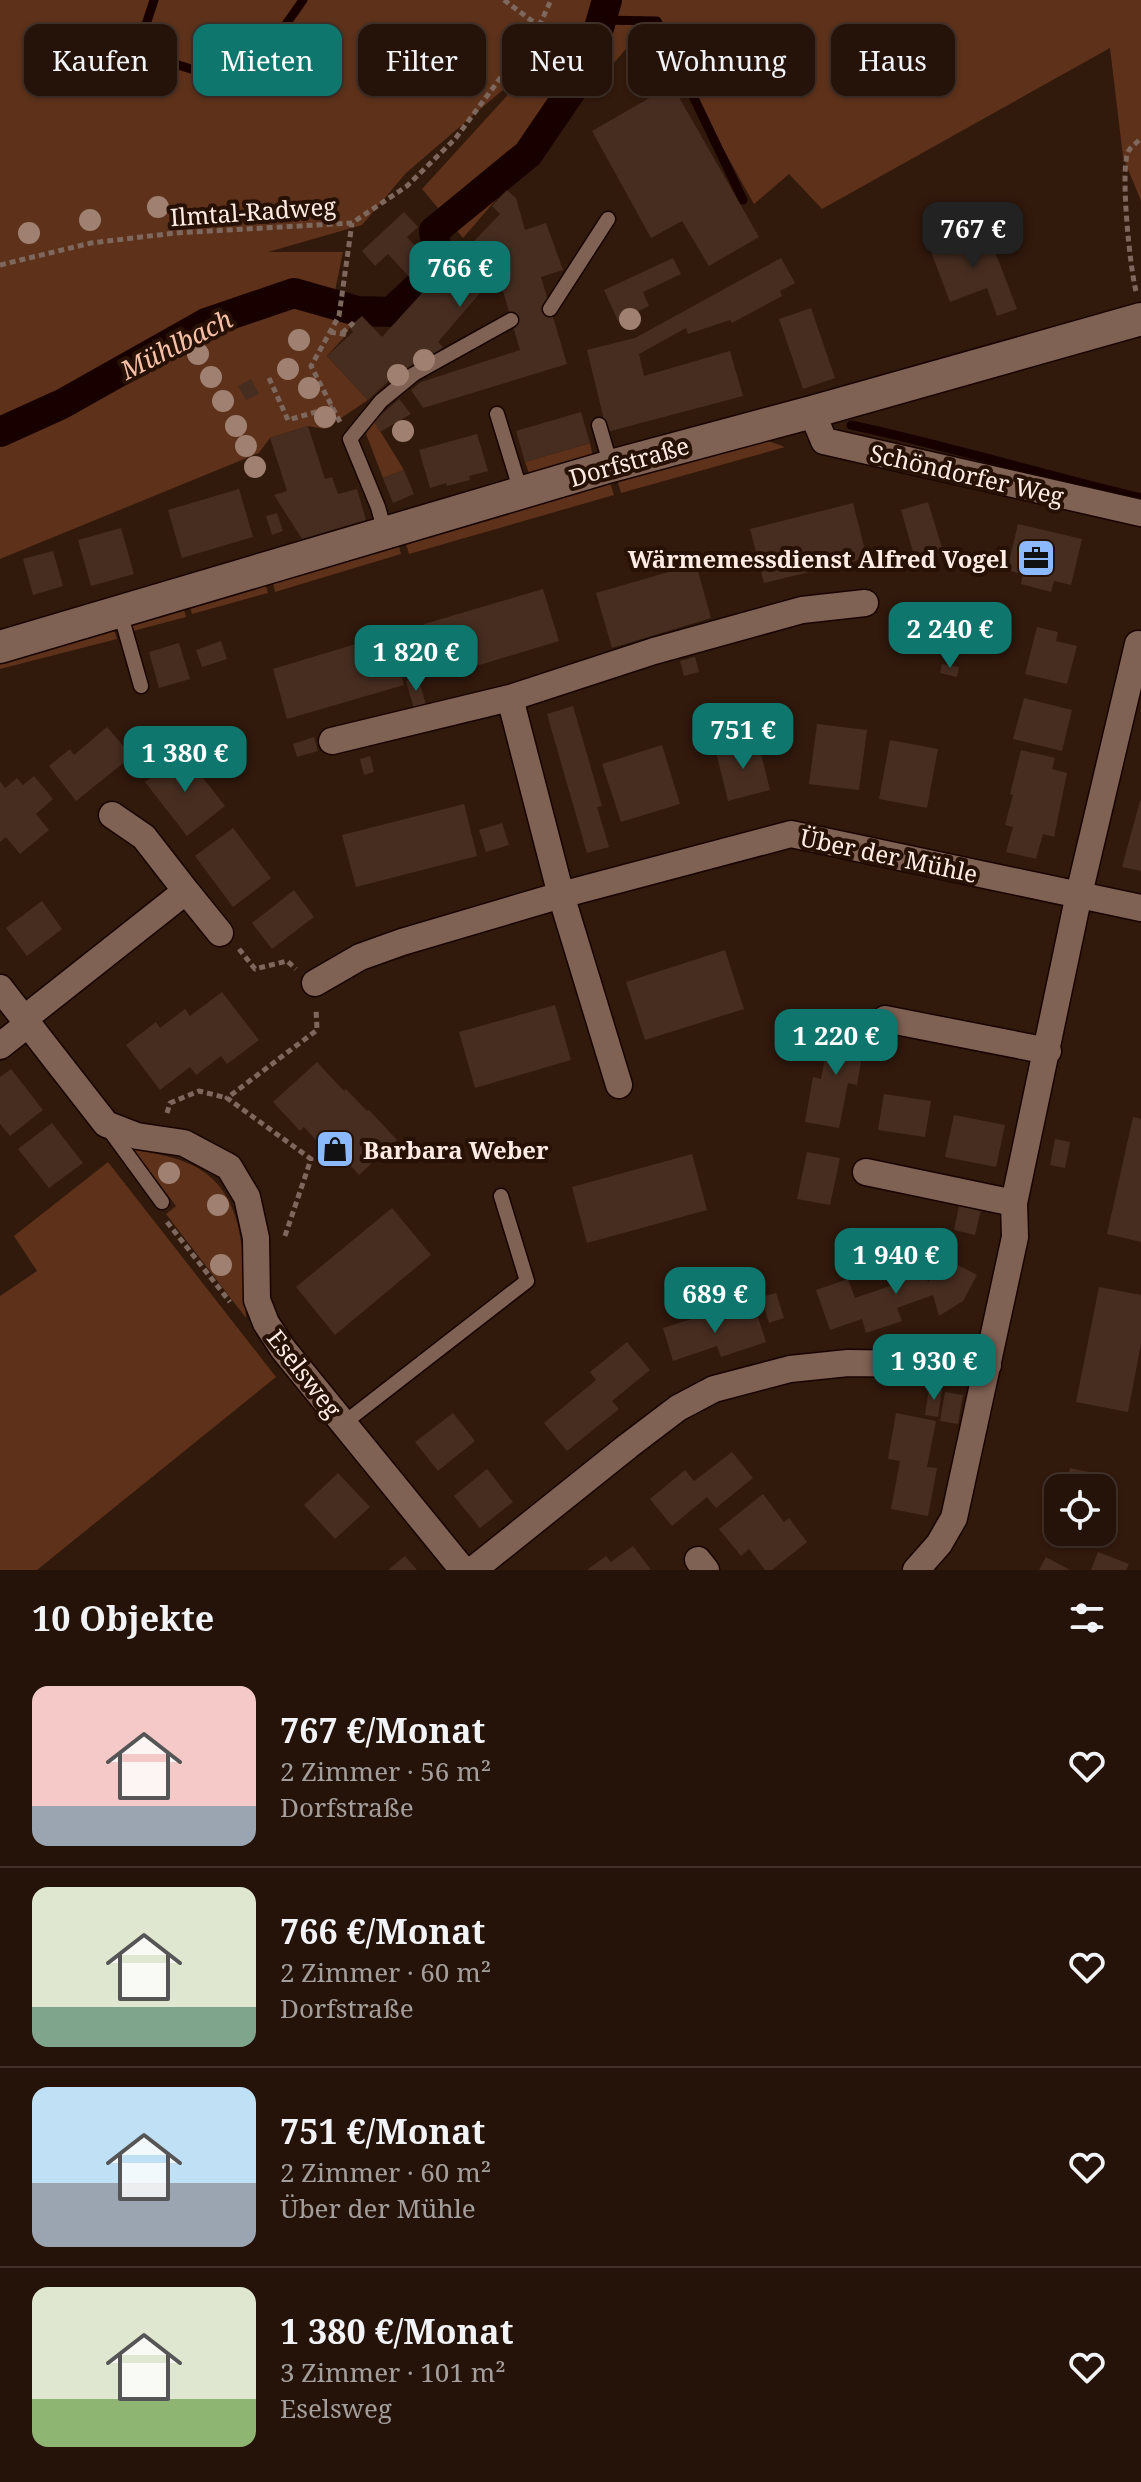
<!DOCTYPE html>
<html lang="de">
<head>
<meta charset="utf-8">
<style>
  body { margin:0; font-family:"Noto Serif",serif; background:#2d1c12; color:#f1f3f6; height:100vh; display:flex; flex-direction:column; font-size:30px; white-space:nowrap }
  * { box-sizing:border-box; margin:0 }
  p { font-size:26px; color:#a39e9c }
  .icon { flex:none; width:44px; height:44px; fill:none; stroke:currentColor; stroke-width:2; stroke-linecap:round; stroke-linejoin:round }
  .map { position:relative; height:1570px; overflow:hidden }
  .details { display:flex; flex-direction:column; background:#251309; flex:1 }
  .details>* { flex:none }
  .guide { position:absolute; left:24px; top:24px; width:1094px; height:72px; display:flex; gap:16px }
  .buttons { position:absolute; left:1044px; top:1474px; display:grid; gap:16px }
  .buttons a { display:grid; place-items:center; width:72px; height:72px; border-radius:16px; background:#251309; box-shadow:0 2px 6px #0004,0 0 0 2px #42322a; font-size:40px }
  .price { position:absolute; translate:-50% -68px; padding:0 18px; border-radius:16px; background:#0f766e; color:#fff; font-size:26px; line-height:52px; filter:drop-shadow(0 2px 4px #0008) }
  .price::after { content:''; position:absolute; left:50%; top:48px; width:24px; height:18px; margin-left:-12px; background:inherit; clip-path:polygon(0 0,100% 0,50% 100%) }
  .price.on { background:#222; color:#fff }
  ul { padding:0; list-style:none }
  li { display:flex; align-items:center; gap:24px; height:200px; padding:0 32px }
  li+li { border-top:2px solid #42322a }
  li span { display:grid; place-items:center; flex:none; width:224px; height:160px; border-radius:16px; color:#555 }
  li>.icon { margin-inline-start:auto }
  span .icon { width:96px; height:96px; fill:#fffc; stroke-width:1 }
  li b { font-size:34px }
  h2 { display:flex; justify-content:space-between; align-items:center; height:96px; padding:0 32px; font-size:34px }
  .tag { padding:0 28px; border-radius:16px; background:#251309; box-shadow:0 2px 6px #0004,0 0 0 2px #42322a; font-size:28px; line-height:72px }
  .tag.on { background:#0f766e; color:#fff }
  .map>svg:first-child { display:block }
  .green { fill:#5d311a }
  .lines { fill:none; stroke-linecap:round; stroke-linejoin:round }
  .stream { stroke:#190000; stroke-width:9 }
  .canal { stroke:#190000; stroke-width:30 }
  .building { fill:#472d20 }
  .service-casing { stroke:#180400; stroke-width:17 }
  .minor-casing { stroke:#180400; stroke-width:29 }
  .tertiary-casing { stroke:#180400; stroke-width:35 }
  .path { stroke:#7e685d; stroke-width:5; stroke-dasharray:6 4; stroke-linecap:butt }
  .service { stroke:#806254; stroke-width:14 }
  .minor { stroke:#806254; stroke-width:26 }
  .tertiary { stroke:#806254; stroke-width:32 }
  .tree { fill:#a08171 }
  .labels { text-anchor:middle; dominant-baseline:central; stroke-width:8; stroke-linejoin:round; paint-order:stroke }
  .street-label { font-size:24px; fill:#feece4; stroke:#271004 }
  .poi-label { font-size:24px; font-weight:bold; fill:#feece4; stroke:#271004; text-anchor:end }
  .water-label { font-size:26px; font-style:italic; fill:#f5c0a6; stroke:#271004 }
</style>
</head>
<body>
<div class="map">
<svg width="1141" height="1570" viewBox="0 0 1141 1570">
  <rect width="100%" height="100%" fill="#31190c"/>
  <!-- green -->
  <path class="green" d="M0,0H1141V201L1123,157L1110,48L822,209L789,174L754,204L651,20L463,238L422,189L548,51L406,173L362,225L268,252H343L330,315L352,322L346,335L327,356L368,400L325,429L308,426L270,438L259,453L0,559Z
    M374,421L404,470L383,478L366,434Z
    M761,438L785,447L621,493L617,479Z
    M590,443L593,457L530,476L525,462Z
    M610,482L614,495L409,554L405,541Z
    M398,542L401,554L275,592L272,579Z
    M265,582L268,593L192,614L189,603Z
    M183,605L186,617L133,631L130,620Z
    M113,626L117,639L0,669V663L37,648Z
    M132,1149C151,1153 174,1156 192,1165C250,1193 242,1263 246,1318L166,1214L176,1206Z
    M108,1162L276,1377L37,1570H0V1296L37,1271L14,1236Z"/>
  <g class="lines">
    <!-- stream -->
    <path class="stream" d="M154,0L137,52L194,70H254L303,0
      M601,20L657,21L743,200
      M851,425C949,446 1044,475 1141,498"/>
    <!-- canal -->
    <path class="canal" d="M439,272L442,259L436,250L434,231L528,154L588,66L607,0
      M0,432L62,404L206,323L294,293L357,311L391,312L418,287"/>
  </g>
  <!-- building -->
  <path class="building" d="M655,35L671,66L655,74L639,43Z
    M672,85L759,237L709,266L682,221L651,238L592,131Z
    M507,190L516,198L525,230L546,223L563,270L541,277L567,364L423,408L411,390L421,382L520,350L502,288L501,286L497,287L496,283L480,293L438,342L443,347L436,355L430,351L410,370L405,366L368,400L327,356L353,332L349,327L362,316L382,337L423,292L388,254L375,266L362,251L404,212L418,227L407,237L436,269L445,260L451,265L500,214L492,206Z
    M986,228L1017,309L997,316L987,288L950,302L930,249Z
    M673,258L681,274L643,292L649,306L618,321L604,290Z
    M781,258L795,283L780,291L782,296L732,323L730,320L688,334L686,328L639,354L644,376L730,351L743,396L607,432L587,350L635,338Z
    M811,308L835,378L803,389L779,319Z
    M251,379L259,394L246,400L238,386Z
    M399,399L411,414L380,432L374,421Z
    M581,412L590,443L525,462L516,431Z
    M308,426L325,479L332,477L338,494L357,489L366,520L302,539L274,495L287,491L270,438Z
    M477,434L488,471L469,476L470,480L447,486L446,483L430,488L419,450Z
    M404,470L414,494L393,503L383,478Z
    M239,489L253,537L182,558L168,510Z
    M928,502L944,554L916,562L901,510Z
    M853,503L867,558L764,583L750,529Z
    M277,513L283,531L272,535L266,516Z
    M1018,524L1082,539L1071,585L1054,581L1051,592L1021,584L1023,574L1007,570Z
    M121,528L134,574L91,586L78,540Z
    M53,551L63,586L33,595L23,559Z
    M696,564L711,618L612,648L596,593Z
    M543,589L559,641L440,677L424,624Z
    M1037,627L1058,632L1056,641L1077,646L1067,684L1025,674Z
    M389,634L404,685L287,719L273,669Z
    M221,641L227,659L202,667L196,650Z
    M179,643L190,679L159,688L149,652Z
    M695,657L699,672L684,676L680,661Z
    M942,664L959,667L957,677L940,673Z
    M418,677L426,705L414,709L406,681Z
    M1024,698L1072,710L1062,751L1013,739Z
    M573,706L602,806L597,807L609,847L587,853L547,714Z
    M817,724L867,730L859,790L809,784Z
    M107,727L132,756L76,801L49,766L70,749L74,755Z
    M314,737L318,751L297,757L293,744Z
    M890,740L938,749L927,808L879,799Z
    M758,742L770,790L728,801L716,752Z
    M662,745L680,804L621,822L602,764Z
    M1021,750L1055,758L1052,769L1067,773L1054,837L1043,834L1036,859L1006,852L1013,827L1005,825L1013,795L1010,794Z
    M183,752L225,806L187,836L145,782Z
    M370,756L374,772L364,775L360,759Z
    M34,776L53,799L36,814L49,830L20,854L6,837L0,842V781L5,788L17,778L23,785Z
    M1140,801H1141V871L1122,867Z
    M464,804L477,856L356,887L342,835Z
    M502,823L509,845L486,852L479,830Z
    M233,828L271,878L233,907L195,856Z
    M294,890L314,917L272,949L252,923Z
    M42,901L62,929L27,956L6,928Z
    M725,950L744,1009L645,1040L626,982Z
    M222,992L259,1040L227,1064L221,1056L196,1075L190,1067L160,1090L126,1045L156,1022L160,1028L185,1009L190,1016Z
    M555,1005L571,1060L475,1088L459,1032Z
    M831,1027L866,1034L857,1085L848,1083L839,1128L805,1122L813,1077L821,1079Z
    M317,1062L344,1091L346,1089L367,1111L369,1110L397,1140L359,1175L331,1144L325,1150L304,1127L300,1131L273,1102Z
    M11,1069L43,1110L10,1136L0,1124V1077Z
    M884,1094L931,1101L925,1137L878,1130Z
    M954,1115L1005,1125L996,1167L945,1157Z
    M1133,1117L1141,1119V1242L1107,1234Z
    M52,1123L83,1163L49,1188L18,1149Z
    M1055,1139L1070,1142L1065,1168L1050,1165Z
    M807,1152L840,1158L830,1205L797,1199Z
    M692,1154L707,1210L587,1243L572,1187Z
    M959,1206L981,1210L975,1235L954,1230Z
    M392,1208L431,1255L335,1335L296,1287Z
    M943,1257L977,1275L963,1301L939,1316L933,1295L897,1308L902,1321L866,1333L862,1319L830,1330L816,1290L848,1279L855,1298L890,1286L886,1275L922,1263L928,1282Z
    M1099,1287L1141,1295V1344L1128,1412L1076,1402Z
    M776,1293L784,1318L769,1323L761,1297Z
    M755,1308L766,1342L721,1357L717,1346L673,1361L663,1328L707,1314L710,1323Z
    M627,1342L650,1370L612,1401L619,1409L567,1451L544,1423L596,1380L590,1372Z
    M929,1388L942,1390L938,1417L925,1415Z
    M945,1392L963,1395L958,1424L940,1421Z
    M453,1413L475,1441L438,1471L415,1442Z
    M896,1413L936,1421L927,1467L937,1468L928,1516L891,1509L900,1461L888,1459Z
    M732,1452L753,1478L716,1508L707,1497L672,1526L650,1499L685,1470L694,1481Z
    M1070,1468L1108,1476L1103,1496L1102,1488H1066Z
    M487,1469L513,1502L480,1528L454,1496Z
    M338,1473L370,1507L335,1539L304,1505Z
    M763,1494L784,1522L789,1518L807,1542L772,1570H765L749,1549L741,1556L719,1529Z
    M633,1546L651,1570H587L606,1556L611,1562Z
    M1098,1552L1129,1564L1126,1570H1091Z
    M405,1556L417,1570H388Z
    M1046,1557L1070,1570H1039Z"/>
  <g class="lines">
    <defs>
      <path id="service" d="M550,309L608,219
        M497,414L521,492
        M599,425L611,466
        M385,532L378,507L350,439L381,401L414,374L511,320
        M120,612L141,686
        M108,1128L162,1202
        M344,1423L527,1281L501,1196"/>
      <path id="minor" d="M812,412L824,441L1141,513
        M332,741L510,698
        M186,891L220,933
        M315,983L360,957L402,942L561,895L791,834L1141,908
        M0,988L106,1124L137,1136L184,1143L229,1167L247,1197L256,1238L257,1300L266,1323L283,1349L463,1570
        M24,1019L186,891L144,837L112,815
        M885,1019L1048,1051
        M0,1046L28,1024
        M619,1085L561,895L510,698L654,651L802,610L865,603
        M866,1172L1014,1203
        M698,1560L706,1570
        M473,1570L628,1446L678,1408L714,1389L790,1369L848,1363L988,1365
        M916,1570L939,1544L954,1518L1015,1237L1014,1203L1079,894L1138,644"/>
      <path id="tertiary" d="M0,647L611,466L812,412L1141,319"/>
    </defs>
    <!-- service casing -->
    <use href="#service" class="service-casing"/>
    <!-- minor casing -->
    <use href="#minor" class="minor-casing"/>
    <!-- tertiary casing -->
    <use href="#tertiary" class="tertiary-casing"/>
    <!-- path -->
    <path class="path" d="M504,0L539,26
      M0,265L91,243L175,233L352,223L407,186L455,139L539,26L551,0
      M500,288H502
      M1136,291C1130,269 1120,171 1128,152C1130,147 1138,142 1141,138
      M330,332L349,335
      M342,333L352,324L355,327
      M269,378L288,420L333,407
      M340,422L311,366L339,316L352,223
      M239,949L255,969L287,961L296,969
      M167,1113L170,1103L199,1091L227,1098
      M167,1222L230,1302
      M285,1236L311,1159L227,1098L317,1030L316,1009"/>
    <!-- service -->
    <use href="#service" class="service"/>
    <!-- minor -->
    <use href="#minor" class="minor"/>
    <!-- tertiary -->
    <use href="#tertiary" class="tertiary"/>
  </g>
  <!-- trees -->
  <g class="tree">
    <circle cx="158" cy="207" r="11"/>
    <circle cx="90" cy="220" r="11"/>
    <circle cx="29" cy="233" r="11"/>
    <circle cx="630" cy="319" r="11"/>
    <circle cx="299" cy="340" r="11"/>
    <circle cx="198" cy="354" r="11"/>
    <circle cx="424" cy="360" r="11"/>
    <circle cx="288" cy="369" r="11"/>
    <circle cx="398" cy="375" r="11"/>
    <circle cx="211" cy="377" r="11"/>
    <circle cx="309" cy="388" r="11"/>
    <circle cx="223" cy="401" r="11"/>
    <circle cx="325" cy="417" r="11"/>
    <circle cx="236" cy="426" r="11"/>
    <circle cx="403" cy="431" r="11"/>
    <circle cx="246" cy="446" r="11"/>
    <circle cx="255" cy="467" r="11"/>
    <circle cx="169" cy="1173" r="11"/>
    <circle cx="218" cy="1205" r="11"/>
    <circle cx="221" cy="1265" r="11"/>
  </g>
  <!-- icons -->
  <defs>
    <symbol id="office-square" viewBox="-11 -11 22 22"><rect x="-9" y="-9" width="18" height="18" rx="4" fill="#8bb9fc" stroke="#271004"/><path d="M-6-3h4V-5.5h4V-3h4V5H-6ZM-1-4.5V-3h2v-1.5ZM-6 0V1H6V0Z" fill="#111"/></symbol>
    <symbol id="shop-square" viewBox="-11 -11 22 22"><rect x="-9" y="-9" width="18" height="18" rx="4" fill="#8bb9fc" stroke="#271004"/><path d="M-5-2.5h2.3a2.7 3.5 0 0 1 5.4 0H5L5.5 6h-11ZM-1.5-2.5h3a1.5 2.3 0 0 0-3 0Z" fill="#111"/></symbol>
  </defs>
  <g fill-rule="evenodd">
    <use href="#office-square" x="1014" y="536" width="44" height="44"/>
    <use href="#shop-square" x="313" y="1127" width="44" height="44"/>
  </g>
  <g class="labels">
    <!-- street labels -->
    <g class="street-label">
      <text transform="translate(253 211) rotate(-4)">Ilmtal-Radweg</text>
      <text transform="translate(629 461) rotate(-16)">Dorfstraße</text>
      <text transform="translate(967 474) rotate(13)">Schöndorfer Weg</text>
      <text transform="translate(889 855) rotate(12)">Über der Mühle</text>
      <text transform="translate(305 1373) rotate(52)">Eselsweg</text>
    </g>
    <!-- poi labels -->
    <g class="poi-label">
      <text x="1008" y="558">Wärmemessdienst Alfred Vogel</text>
      <text x="363" y="1149" text-anchor="start">Barbara Weber</text>
    </g>
    <!-- water labels -->
    <g class="water-label">
      <text transform="translate(176 344) rotate(-27)">Mühlbach</text>
    </g>
  </g>
</svg>
<div class="buttons">
<a><svg class="icon" aria-label="locate" viewBox="0 0 24 24"><circle cx="12" cy="12" r="6"/><path d="M12 2v4M12 18v4M2 12h4M18 12h4"/></svg></a>
</div>
<b class="price on" style="left:973px;top:270px">767 €</b>
<b class="price" style="left:460px;top:309px">766 €</b>
<b class="price" style="left:950px;top:670px">2 240 €</b>
<b class="price" style="left:416px;top:693px">1 820 €</b>
<b class="price" style="left:743px;top:771px">751 €</b>
<b class="price" style="left:185px;top:794px">1 380 €</b>
<b class="price" style="left:836px;top:1077px">1 220 €</b>
<b class="price" style="left:896px;top:1296px">1 940 €</b>
<b class="price" style="left:715px;top:1335px">689 €</b>
<b class="price" style="left:934px;top:1402px">1 930 €</b>
<div class="guide">
<a class="tag">Kaufen</a>
<a class="tag on">Mieten</a>
<a class="tag">Filter</a>
<a class="tag">Neu</a>
<a class="tag">Wohnung</a>
<a class="tag">Haus</a>
</div>
</div>
<section class="details">
<h2>10 Objekte<svg class="icon" aria-label="filters" viewBox="0 0 24 24"><path d="M4 7h16M4 17h16"/><circle cx="9" cy="7" r="2"/><circle cx="15" cy="17" r="2"/></svg></h2>
<ul>
<li><span style="background:linear-gradient(#f6c9c9 75%,#9aa5b1 0)"><svg class="icon" aria-label="home" viewBox="0 0 24 24"><path d="M3 11l9-7 9 7M6 9v11h12V9"/></svg></span><div><b>767 €/Monat</b><p>2 Zimmer · 56 m²</p><p>Dorfstraße</p></div><svg class="icon" aria-label="heart" viewBox="0 0 24 24"><path d="M12 20l-8-8c-3-5 5-10 8-4 3-6 11-1 8 4z"/></svg></li>
<li><span style="background:linear-gradient(#dfe7d0 75%,#7fa58c 0)"><svg class="icon" aria-label="home" viewBox="0 0 24 24"><path d="M3 11l9-7 9 7M6 9v11h12V9"/></svg></span><div><b>766 €/Monat</b><p>2 Zimmer · 60 m²</p><p>Dorfstraße</p></div><svg class="icon" aria-label="heart" viewBox="0 0 24 24"><path d="M12 20l-8-8c-3-5 5-10 8-4 3-6 11-1 8 4z"/></svg></li>
<li><span style="background:linear-gradient(#bfe0f5 60%,#9aa5b1 0)"><svg class="icon" aria-label="home" viewBox="0 0 24 24"><path d="M3 11l9-7 9 7M6 9v11h12V9"/></svg></span><div><b>751 €/Monat</b><p>2 Zimmer · 60 m²</p><p>Über der Mühle</p></div><svg class="icon" aria-label="heart" viewBox="0 0 24 24"><path d="M12 20l-8-8c-3-5 5-10 8-4 3-6 11-1 8 4z"/></svg></li>
<li><span style="background:linear-gradient(#dfe7d0 70%,#8fb573 0)"><svg class="icon" aria-label="home" viewBox="0 0 24 24"><path d="M3 11l9-7 9 7M6 9v11h12V9"/></svg></span><div><b>1 380 €/Monat</b><p>3 Zimmer · 101 m²</p><p>Eselsweg</p></div><svg class="icon" aria-label="heart" viewBox="0 0 24 24"><path d="M12 20l-8-8c-3-5 5-10 8-4 3-6 11-1 8 4z"/></svg></li>
</ul>
</section>
</body>
</html>
